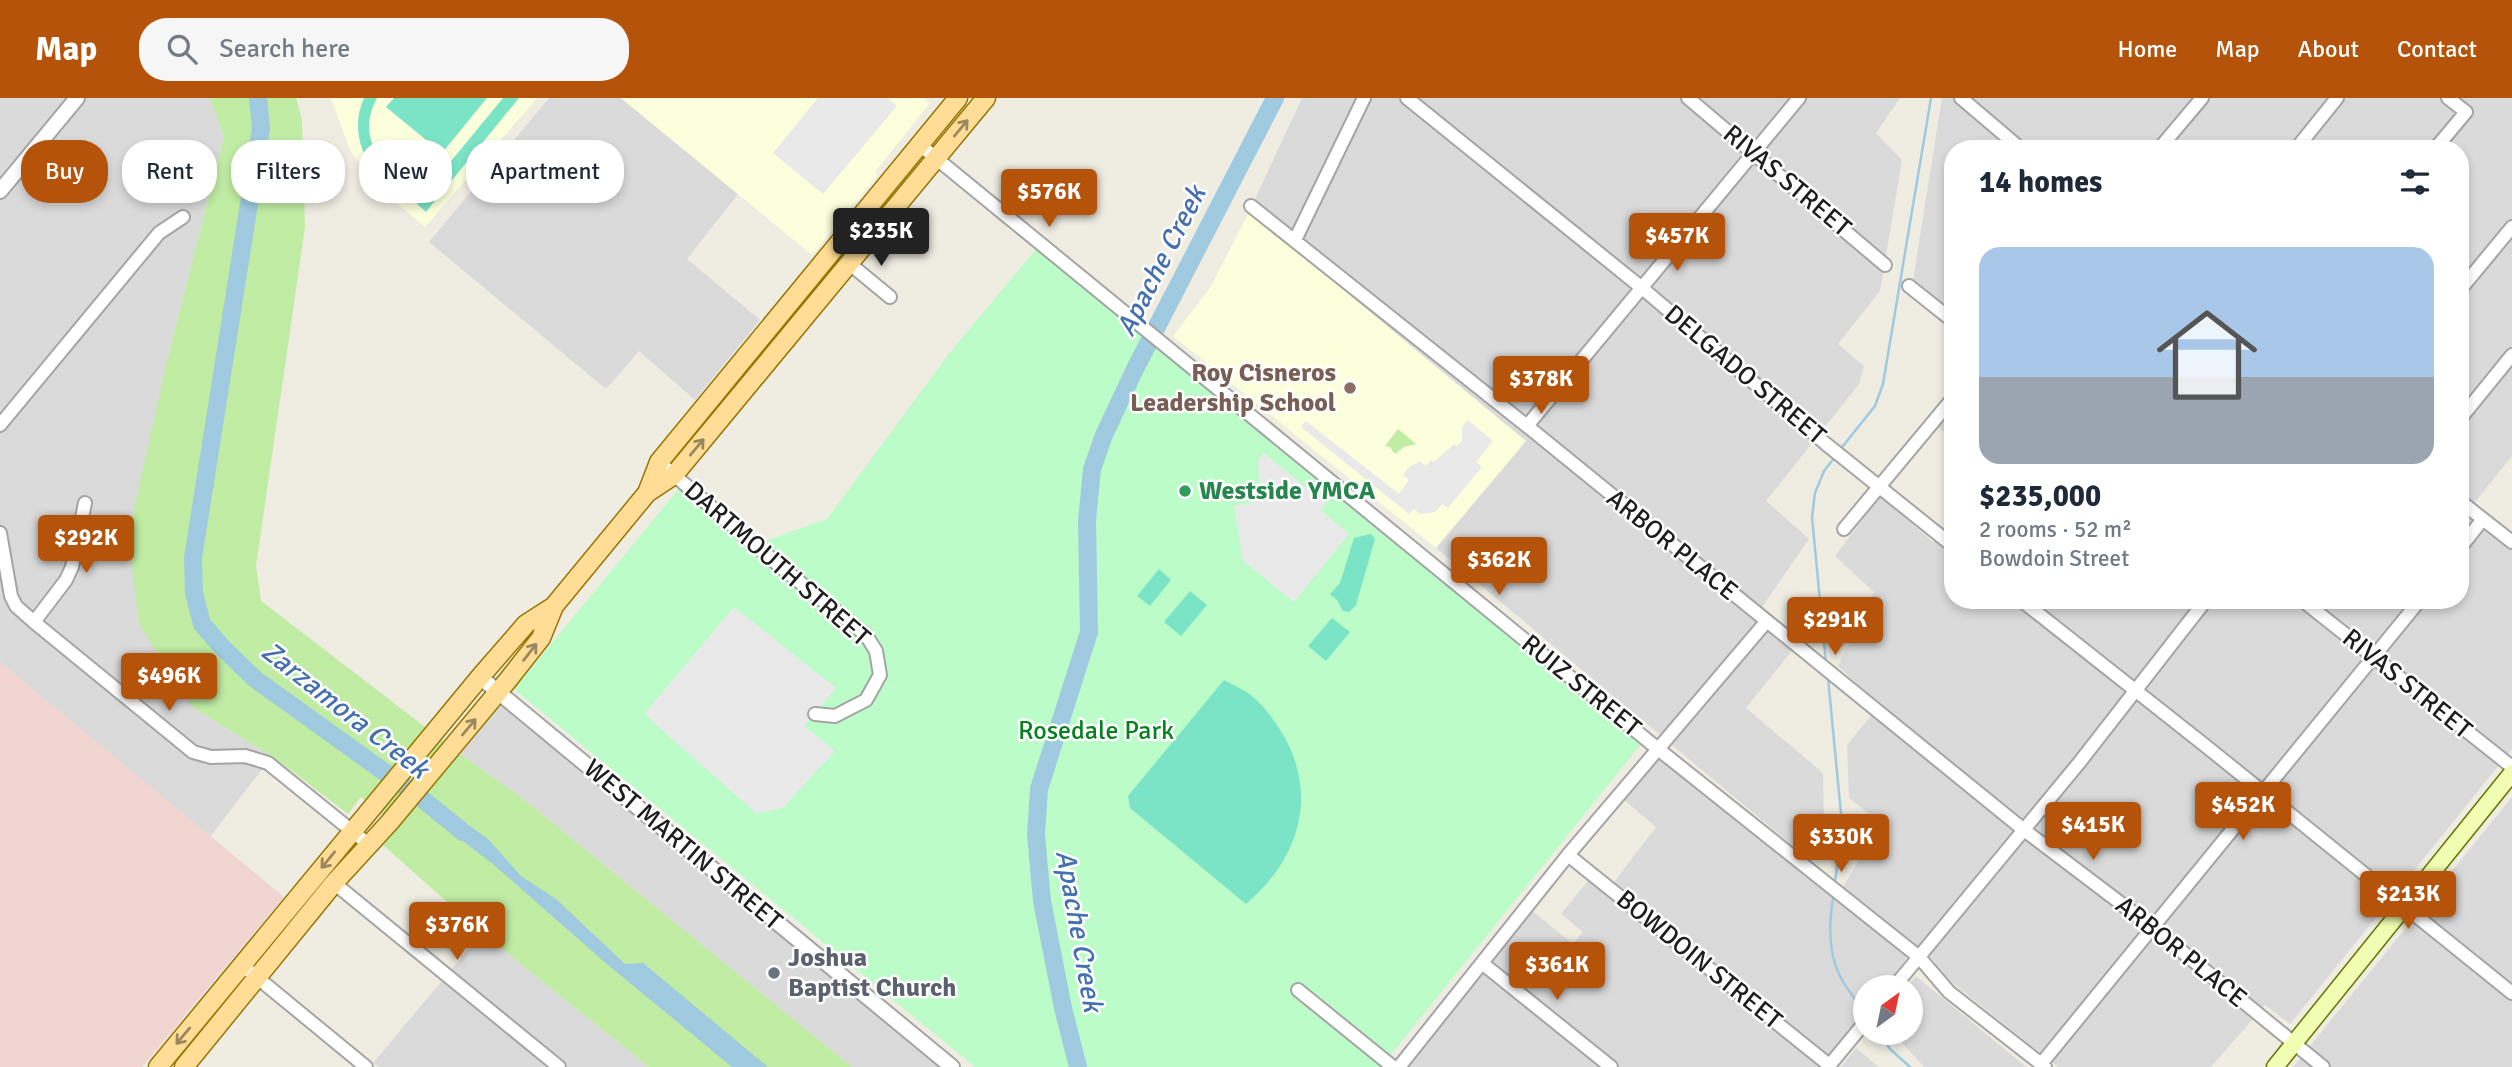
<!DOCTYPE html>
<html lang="en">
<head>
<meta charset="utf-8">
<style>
  body { margin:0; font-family:Signika,sans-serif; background:#f6f6f7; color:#1f2937; height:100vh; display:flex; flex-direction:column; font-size:26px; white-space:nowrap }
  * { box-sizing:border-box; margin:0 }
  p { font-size:23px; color:#747a83 }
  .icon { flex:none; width:38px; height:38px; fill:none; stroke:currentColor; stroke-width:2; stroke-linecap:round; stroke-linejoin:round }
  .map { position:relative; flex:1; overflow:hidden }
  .sheet { position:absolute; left:1944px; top:42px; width:525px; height:469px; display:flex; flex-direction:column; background:#fff; border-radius:28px; box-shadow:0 4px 10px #0003 }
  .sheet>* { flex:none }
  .guide { position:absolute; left:21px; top:42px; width:665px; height:63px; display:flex; gap:14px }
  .needle { width:46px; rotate:33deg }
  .controls { position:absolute; left:1853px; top:877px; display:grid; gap:14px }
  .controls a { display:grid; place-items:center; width:70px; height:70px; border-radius:50%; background:#fff; box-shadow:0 4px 10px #0003; font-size:35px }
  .price { position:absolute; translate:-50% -60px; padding:0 16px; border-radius:7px; background:#b45309; color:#fff; font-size:23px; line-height:46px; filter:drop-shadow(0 2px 4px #0008) }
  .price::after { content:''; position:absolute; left:50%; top:42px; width:21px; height:16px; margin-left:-10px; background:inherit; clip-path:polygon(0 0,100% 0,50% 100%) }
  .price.current { background:#222; color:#fff }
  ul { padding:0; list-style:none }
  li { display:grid; align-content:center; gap:14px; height:371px; padding:0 35px }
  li+li { border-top:2px solid #e0e1e3 }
  li span { display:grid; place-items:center; height:217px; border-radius:21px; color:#555 }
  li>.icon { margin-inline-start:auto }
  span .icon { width:126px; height:126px; fill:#fffc; stroke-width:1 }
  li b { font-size:30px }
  h2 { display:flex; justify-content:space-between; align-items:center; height:84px; padding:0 35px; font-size:30px }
  .pill { padding:0 24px; border-radius:28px; background:#fff; box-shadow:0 4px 10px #0003; font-size:24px; line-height:63px }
  .pill.current { background:#b45309; color:#fff }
  header { display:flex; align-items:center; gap:42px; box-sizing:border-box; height:98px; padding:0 35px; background:#b45309; color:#fff }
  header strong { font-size:33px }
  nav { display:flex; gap:38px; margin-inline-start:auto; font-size:24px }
  .search { width:490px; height:63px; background:#f6f6f7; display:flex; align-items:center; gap:18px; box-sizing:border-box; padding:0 24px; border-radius:28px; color:#747a83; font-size:26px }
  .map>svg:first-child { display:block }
  .residential { fill:#dbdada }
  .commercial { fill:#f1d5d0 }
  .education { fill:#fbffdb }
  .grass { fill:#c0eca4 }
  .park { fill:#bcfcc8 }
  .pitch { fill:#7be3c6 }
  .parking { fill:#e9e9e9 }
  .water { fill:#a0cadf }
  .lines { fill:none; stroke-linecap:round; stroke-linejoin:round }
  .stream { stroke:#a0cadf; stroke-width:2.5 }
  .river { stroke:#a0cadf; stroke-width:18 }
  .minor-casing { stroke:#a4a4a4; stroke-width:16 }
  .tertiary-casing { stroke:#a4a4a4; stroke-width:18 }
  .secondary-casing { stroke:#5e7800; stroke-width:19 }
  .primary-casing { stroke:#967500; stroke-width:21 }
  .minor { stroke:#fff; stroke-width:12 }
  .tertiary { stroke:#fff; stroke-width:14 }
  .secondary { stroke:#f1fdb2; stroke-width:16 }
  .primary { stroke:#ffdd97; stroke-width:18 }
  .oneway { stroke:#998760 }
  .education-dot { fill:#8d6e63; stroke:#fff; stroke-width:2.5 }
  .leisure-dot { fill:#2e9e5b; stroke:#fff; stroke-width:2.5 }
  .worship-dot { fill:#6b7280; stroke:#fff; stroke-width:2.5 }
  .labels { text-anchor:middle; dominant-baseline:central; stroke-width:5; stroke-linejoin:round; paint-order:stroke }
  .street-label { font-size:26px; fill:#1d1d1d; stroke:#fff }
  .education-label { font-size:26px; font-weight:bold; fill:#785e54; stroke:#fff; text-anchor:end }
  .leisure-label { font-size:26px; font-weight:bold; fill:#27864d; stroke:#fff; text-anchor:start }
  .park-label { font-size:26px; fill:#05811d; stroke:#fff }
  .worship-label { font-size:26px; font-weight:bold; fill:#5b616d; stroke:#fff; text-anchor:start }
  .water-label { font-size:28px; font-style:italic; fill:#446fb1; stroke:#fff }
</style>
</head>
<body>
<header>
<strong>Map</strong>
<div class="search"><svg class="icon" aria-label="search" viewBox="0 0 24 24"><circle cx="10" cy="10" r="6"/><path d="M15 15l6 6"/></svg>Search here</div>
<nav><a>Home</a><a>Map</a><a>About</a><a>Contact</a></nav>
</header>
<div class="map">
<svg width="2512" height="969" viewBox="0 0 2512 969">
  <rect width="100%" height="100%" fill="#efece2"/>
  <!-- residential -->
  <path class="residential" d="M0,0H210L224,39L167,263L192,609L272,658L210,739L0,564Z
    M549,0H621L738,96L687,161L760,222L695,302L639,253L606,291L429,144Z
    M1302,0H1900L1876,35L1902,62L1880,193L1838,246L1864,268L1859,286L1766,403L1809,441L1762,509L1802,540L1746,610L1823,675L1824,724L1799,753L1436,450L1525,343L1249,114Z
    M1942,0H2512V358L2475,404L2483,412L2476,420L2512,450V651L2290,926L2265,907L2211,969H2058L1945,879L1931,859L1843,789L1881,725L1849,700L1847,647L1880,607L1838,568L1874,494L1835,458L1880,398L1933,444L1953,416V502H2460V51H1953V214L1913,182Z
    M1953,310V342L1937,328Z
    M495,608L503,609L940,969H852L522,700L459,655Z
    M1659,659L1905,857L1906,861L1884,889H1866L1865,912L1820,969H1407L1531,812L1573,846L1583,834L1561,816L1597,772L1614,784L1656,729L1624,702Z
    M2512,699V969H2293Z
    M482,835L649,969H379L373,965Z
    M1916,878L2026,969H1924L1893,935L1911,934V889H1907Z
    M1856,950L1879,969H1841Z"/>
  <!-- commercial -->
  <path class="commercial" d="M0,564L284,799L142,969H0Z"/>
  <!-- education -->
  <path class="education" d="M331,0H537L425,129L374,86L350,52Z
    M621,0H923L930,5L875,74L877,78L812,157Z
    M1249,114L1526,343L1436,450L1173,238L1210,190Z"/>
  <!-- grass -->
  <path class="grass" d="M210,0H296L302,22L305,129L256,468L261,503L459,655L522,700L852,969H649L482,835L383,747L398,729L361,699L348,716L272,658L192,609L139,526L128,438L167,263L224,39Z
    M1398,331L1416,346L1404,349L1395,356L1390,349L1385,348Z"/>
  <!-- park -->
  <path class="park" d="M1037,150L1641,646L1381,969H975L514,591L687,381L763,444L827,421L948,257Z"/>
  <!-- pitch -->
  <path class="pitch" d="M364,0H377C348,53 405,99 452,62L503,0H519L426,114L417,106L431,87C380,99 343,47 364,0Z
    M394,0H487L442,55L386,9Z
    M1371,436L1375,441L1356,507L1349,514L1343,513L1337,502L1330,496L1340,485L1354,440Z
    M1159,471L1171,482L1150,508L1137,498Z
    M1190,493L1207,507L1181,538L1164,524Z
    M1332,520L1350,534L1326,563L1308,548Z
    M1224,582C1233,587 1243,591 1252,598C1263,607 1271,618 1279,630C1320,693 1301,760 1246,806L1130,710L1128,698Z"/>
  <!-- parking -->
  <path class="parking" d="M818,0H888L897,8L823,96L773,55Z
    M1468,322L1493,343L1476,364L1482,369L1448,410L1442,406L1435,414L1420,416L1414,411L1409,416L1301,329L1306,323L1399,396L1409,382L1403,377L1409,369L1420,363L1426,368L1431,362L1434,364L1454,346L1457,348L1462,343V329Z
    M1264,355L1326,406L1321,412L1349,436L1294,504L1243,463L1234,408L1260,403L1258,362Z
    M734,509L836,590L804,628L835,653L783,710L756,715L644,616Z"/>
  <!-- water -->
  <path class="water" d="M453,716L488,741L521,778L556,801L625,866L643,865L768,969H732L608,867L494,767L441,726L445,720Z"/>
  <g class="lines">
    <!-- stream -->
    <path class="stream" d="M1839,353L1875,308L1883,286L1931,0
      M1826,566L1812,419L1815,395L1824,373L1835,359
      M1828,580L1842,726L1835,785
      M1834,795C1829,822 1827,853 1840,878C1846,891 1857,903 1866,915
      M1879,934L1890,951L1910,969"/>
    <!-- river -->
    <path class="river" d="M258,0L261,30L193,460L194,495L202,526L221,548L255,581L426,704L463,734
      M1078,969L1063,910L1042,803L1036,737L1039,691L1089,534L1087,423L1092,371L1104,337L1135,271L1275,0"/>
    <defs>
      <path id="minor" d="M1407,0L1642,190L1826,346L1953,448
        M1688,0L1885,167
        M1961,0L2021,51
        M920,47L1658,651L1919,859L1949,894L2045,969
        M2159,51L2202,0
        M2296,51L2337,0
        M2435,51L2466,14L2448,0
        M1251,108L1527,328L2024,732L2152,829L2323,969
        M1295,142L1364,0
        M850,166L890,199
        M1909,188L1953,223
        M2460,192L2512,129
        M2460,321L2512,257
        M0,327L159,135L183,119
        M1527,328L1799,0
        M659,364L782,470L866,537L876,553L880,577L866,602L835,618L815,616
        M2460,403L2512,444
        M1844,431L1953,300
        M0,435L11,498L16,508L34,524L193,654L211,659L245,658L268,665L368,746
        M2460,450L2483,421
        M2021,502L2207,649L2512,895
        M2302,502L2512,669
        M34,524L66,482L72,469L85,405
        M1568,757L1829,967
        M334,785L559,969
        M1482,865L1611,969
        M242,867L366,969
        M1894,889L2079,665L2206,502
        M1298,892L1393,969
        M2041,966L2420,502
        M1399,969L1568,757L1766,524
        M1828,969L1866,923"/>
      <path id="tertiary" d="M0,93L77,0
        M480,579L952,969"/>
      <path id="secondary" d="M2275,969L2512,675"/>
      <path id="primary" d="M647,395L659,364L958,0
        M158,969L480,579L526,526L554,508L647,395L674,377L986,0
        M184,969L334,785L389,725L508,582L541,540L554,508"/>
    </defs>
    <!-- minor casing -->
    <use href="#minor" class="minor-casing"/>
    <!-- tertiary casing -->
    <use href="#tertiary" class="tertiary-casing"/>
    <!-- secondary casing -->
    <use href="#secondary" class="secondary-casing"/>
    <!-- primary casing -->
    <use href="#primary" class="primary-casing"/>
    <!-- minor -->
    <use href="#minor" class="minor"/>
    <!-- tertiary -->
    <use href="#tertiary" class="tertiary"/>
    <!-- secondary -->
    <use href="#secondary" class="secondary"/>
    <!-- primary -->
    <use href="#primary" class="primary"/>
  </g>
  <!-- one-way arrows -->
  <defs><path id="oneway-shaft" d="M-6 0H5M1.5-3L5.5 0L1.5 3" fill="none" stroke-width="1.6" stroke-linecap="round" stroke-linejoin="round" transform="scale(1.75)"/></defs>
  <g class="oneway">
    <use href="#oneway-shaft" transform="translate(961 30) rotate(-50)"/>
    <use href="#oneway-shaft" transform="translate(697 349) rotate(-50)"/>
    <use href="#oneway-shaft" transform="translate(530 554) rotate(-52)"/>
    <use href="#oneway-shaft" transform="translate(469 629) rotate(-50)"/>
    <use href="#oneway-shaft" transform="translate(328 762) rotate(129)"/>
    <use href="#oneway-shaft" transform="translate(183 938) rotate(130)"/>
  </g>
  <!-- markers -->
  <circle class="education-dot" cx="1350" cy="290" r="7"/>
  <circle class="leisure-dot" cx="1185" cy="393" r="7"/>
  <circle class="worship-dot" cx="774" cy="875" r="7"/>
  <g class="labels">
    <!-- street labels -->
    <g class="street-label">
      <text transform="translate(1787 83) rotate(40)">RIVAS STREET</text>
      <text transform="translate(1745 277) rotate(40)">DELGADO STREET</text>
      <text transform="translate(1672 447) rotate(39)">ARBOR PLACE</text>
      <text transform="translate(777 466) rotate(41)">DARTMOUTH STREET</text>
      <text transform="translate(2407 586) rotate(39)">RIVAS STREET</text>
      <text transform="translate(1581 588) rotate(39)">RUIZ STREET</text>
      <text transform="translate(683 747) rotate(40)">WEST MARTIN STREET</text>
      <text transform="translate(2181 854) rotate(39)">ARBOR PLACE</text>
      <text transform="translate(1699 862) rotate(39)">BOWDOIN STREET</text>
    </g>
    <!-- education labels -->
    <g class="education-label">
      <text x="1336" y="275">Roy Cisneros<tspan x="1336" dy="30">Leadership School</tspan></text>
    </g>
    <!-- leisure labels -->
    <g class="leisure-label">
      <text x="1199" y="393">Westside YMCA</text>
    </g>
    <!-- park labels -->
    <g class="park-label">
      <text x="1096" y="633">Rosedale Park</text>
    </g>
    <!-- worship labels -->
    <g class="worship-label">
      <text x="788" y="860">Joshua<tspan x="788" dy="30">Baptist Church</tspan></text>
    </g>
    <!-- water labels -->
    <g class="water-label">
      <text transform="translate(1161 163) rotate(-63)">Apache Creek</text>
      <text transform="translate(345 612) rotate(38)">Zarzamora Creek</text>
      <text transform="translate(1079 833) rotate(80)">Apache Creek</text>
    </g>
  </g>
</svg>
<div class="controls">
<a><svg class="needle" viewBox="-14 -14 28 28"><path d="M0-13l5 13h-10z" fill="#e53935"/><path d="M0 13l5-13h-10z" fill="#747a83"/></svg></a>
</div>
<b class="price" style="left:1049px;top:131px">$576K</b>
<b class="price current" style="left:881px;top:170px">$235K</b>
<b class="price" style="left:1677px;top:175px">$457K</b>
<b class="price" style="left:1541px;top:318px">$378K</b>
<b class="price" style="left:86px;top:477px">$292K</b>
<b class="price" style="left:1499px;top:499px">$362K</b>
<b class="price" style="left:1835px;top:559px">$291K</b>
<b class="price" style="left:169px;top:615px">$496K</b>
<b class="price" style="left:2243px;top:744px">$452K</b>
<b class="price" style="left:2093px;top:764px">$415K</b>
<b class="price" style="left:1841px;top:776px">$330K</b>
<b class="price" style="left:2408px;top:833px">$213K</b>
<b class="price" style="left:457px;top:864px">$376K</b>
<b class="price" style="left:1557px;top:904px">$361K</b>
<div class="guide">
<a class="pill current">Buy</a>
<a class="pill">Rent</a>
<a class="pill">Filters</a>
<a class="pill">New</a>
<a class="pill">Apartment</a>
</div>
<section class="sheet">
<h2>14 homes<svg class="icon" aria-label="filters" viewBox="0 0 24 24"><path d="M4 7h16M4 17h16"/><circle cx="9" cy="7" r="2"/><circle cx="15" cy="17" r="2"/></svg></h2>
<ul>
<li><span style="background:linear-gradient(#a9c7e8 60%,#9aa5b1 0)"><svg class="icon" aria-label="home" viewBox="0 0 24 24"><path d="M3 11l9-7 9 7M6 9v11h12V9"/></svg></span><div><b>$235,000</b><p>2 rooms · 52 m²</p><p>Bowdoin Street</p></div></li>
</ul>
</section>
</div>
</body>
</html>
